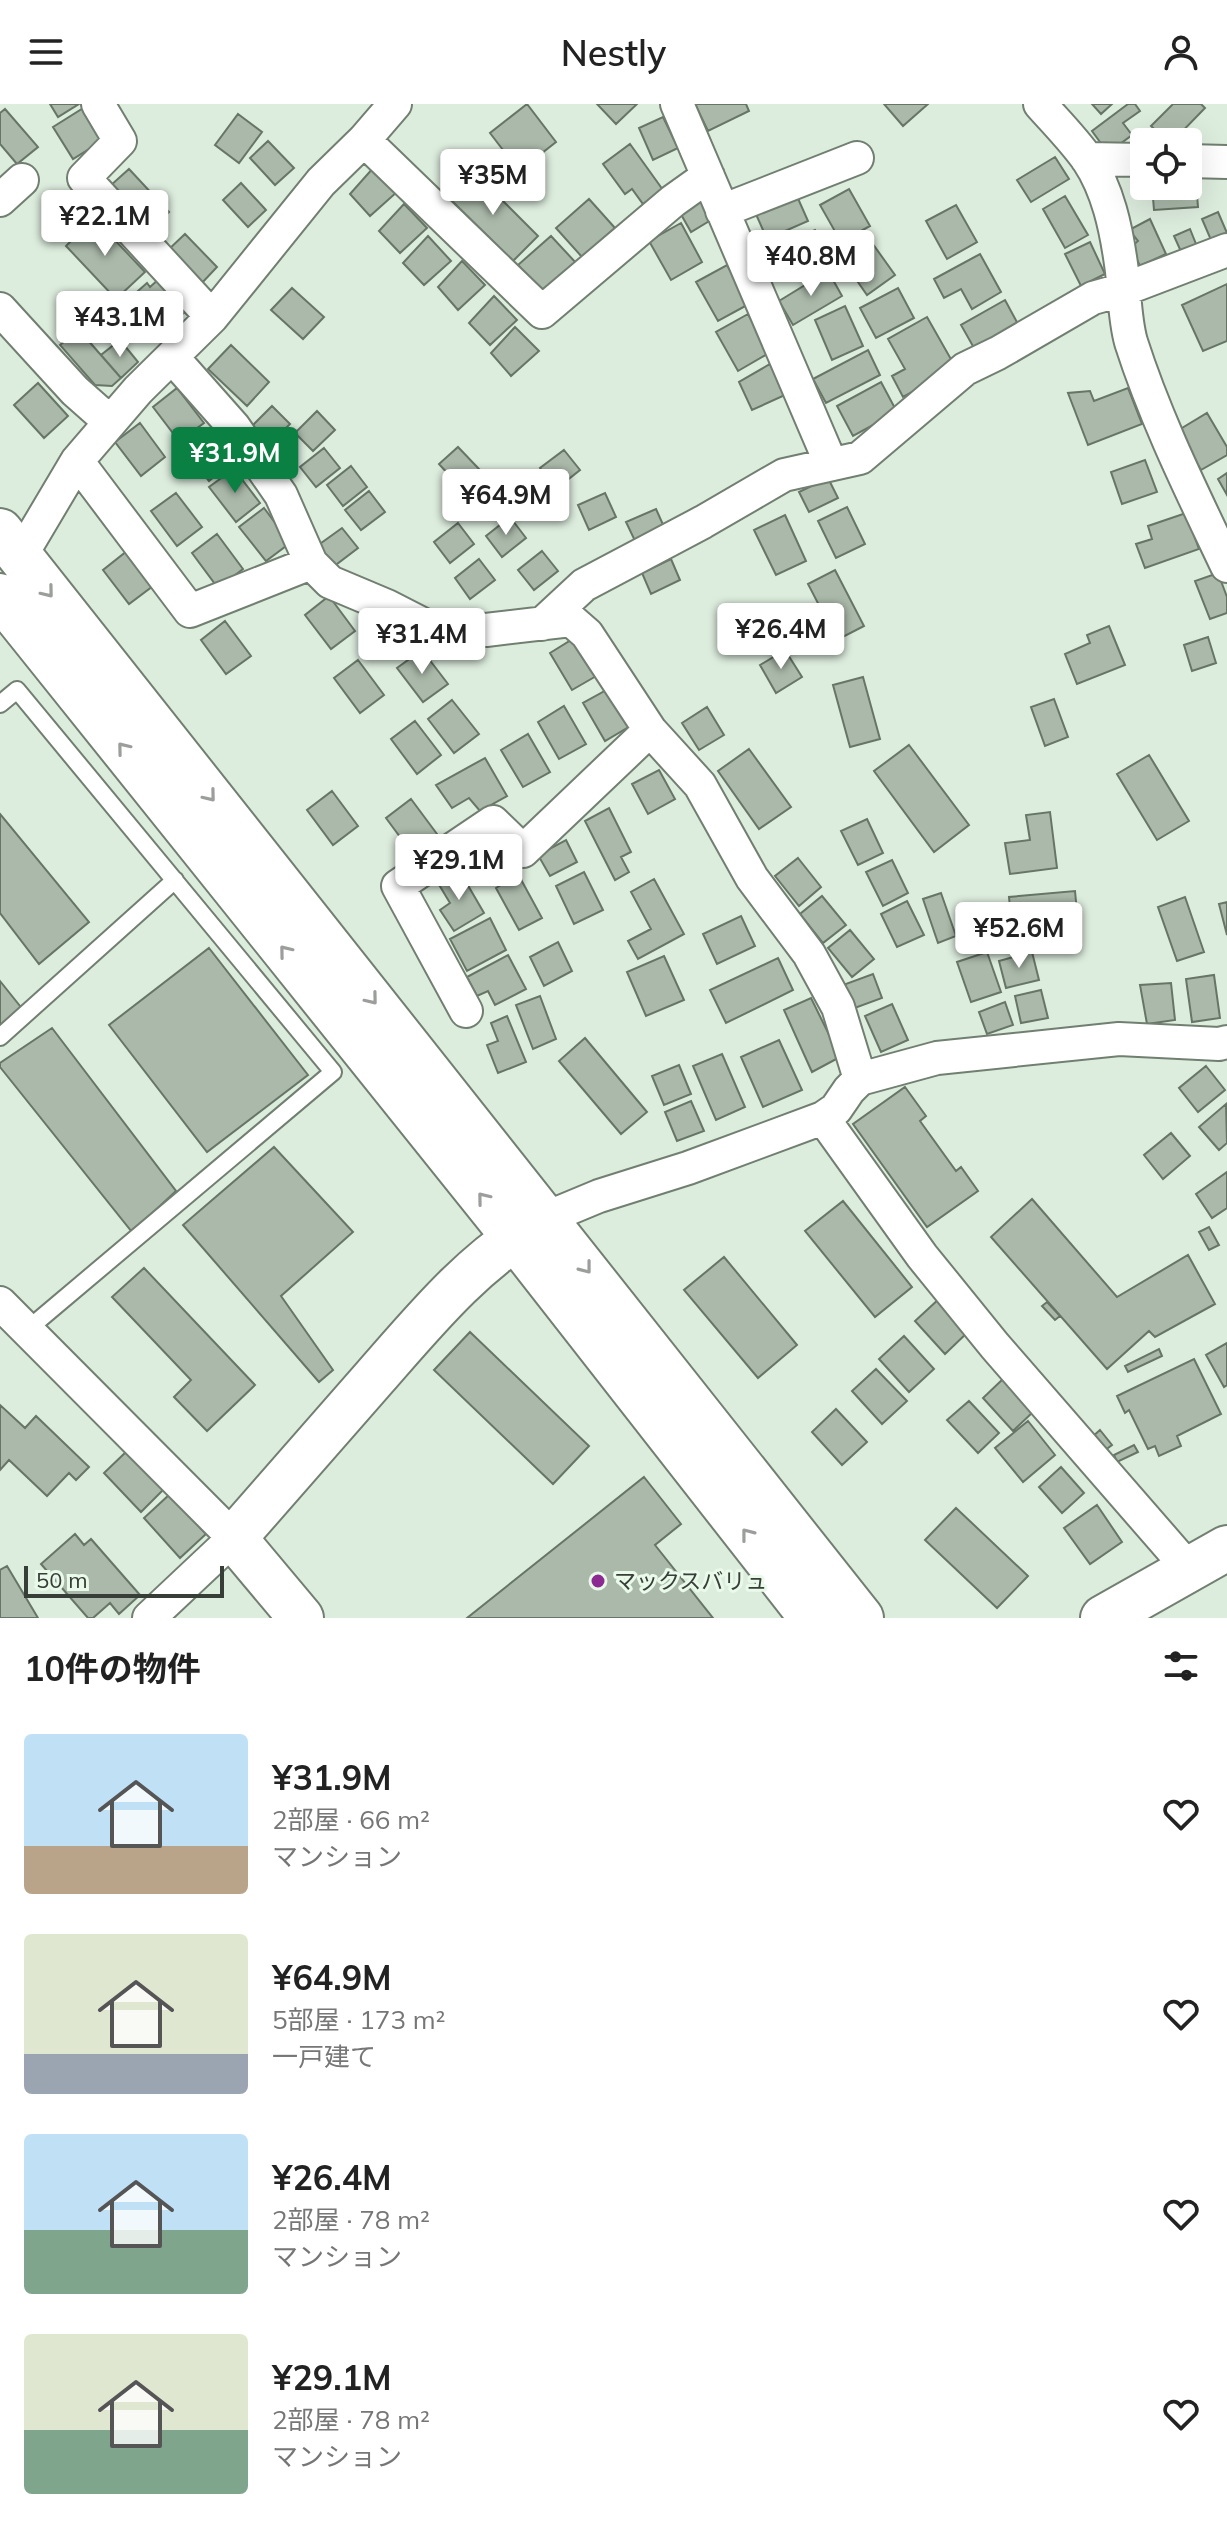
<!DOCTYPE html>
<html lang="ja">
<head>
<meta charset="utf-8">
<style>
  body { margin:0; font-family:Mulish,"Noto Sans JP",sans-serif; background:#f2f2f2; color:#222; height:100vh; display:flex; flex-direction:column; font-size:30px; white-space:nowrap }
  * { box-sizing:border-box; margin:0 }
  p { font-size:26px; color:#767676 }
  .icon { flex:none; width:44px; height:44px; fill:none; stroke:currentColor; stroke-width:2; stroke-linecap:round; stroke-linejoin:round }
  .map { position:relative; height:1514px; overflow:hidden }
  .side { display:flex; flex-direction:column; background:#fff; flex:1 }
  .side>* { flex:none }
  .fabs { position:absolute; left:1130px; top:24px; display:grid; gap:16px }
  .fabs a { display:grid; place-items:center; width:72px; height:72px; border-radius:8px; background:#fff; box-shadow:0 8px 32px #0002; font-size:40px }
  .scale { position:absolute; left:24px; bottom:20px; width:200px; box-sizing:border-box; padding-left:8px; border:4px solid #373d37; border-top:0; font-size:22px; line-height:28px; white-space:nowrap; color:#373d37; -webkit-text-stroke:6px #e9f9ea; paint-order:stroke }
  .price { position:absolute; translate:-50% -68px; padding:0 18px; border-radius:8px; background:#fff; color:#222; font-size:26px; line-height:52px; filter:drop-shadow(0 2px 4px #0008) }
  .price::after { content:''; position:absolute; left:50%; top:48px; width:24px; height:18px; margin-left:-12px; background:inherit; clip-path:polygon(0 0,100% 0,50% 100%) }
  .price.selected { background:#0b8043; color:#fff }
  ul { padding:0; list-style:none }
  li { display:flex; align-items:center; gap:24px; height:200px; padding:0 24px }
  li span { display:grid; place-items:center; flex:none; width:224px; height:160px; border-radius:8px; color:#555 }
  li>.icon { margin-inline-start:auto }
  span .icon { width:96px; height:96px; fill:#fffc; stroke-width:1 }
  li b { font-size:34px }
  h2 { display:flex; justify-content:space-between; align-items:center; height:96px; padding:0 24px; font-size:34px }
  header { display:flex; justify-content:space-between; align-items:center; height:104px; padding:0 24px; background:#fff; font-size:36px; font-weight:600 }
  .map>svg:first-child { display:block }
  .building { fill:#aab9aa; stroke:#677567; stroke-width:2 }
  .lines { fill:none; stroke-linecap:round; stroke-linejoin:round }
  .lane-casing { stroke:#717f71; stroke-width:20 }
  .street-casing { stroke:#717f71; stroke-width:36 }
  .secondary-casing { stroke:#717f71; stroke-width:48 }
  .lane { stroke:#fff; stroke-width:16 }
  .street { stroke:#fff; stroke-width:32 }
  .secondary { stroke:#fff; stroke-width:44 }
  .oneway { stroke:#9b9e9b }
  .poi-dot { fill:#8d2a92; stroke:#e9f9ea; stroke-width:3 }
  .labels { text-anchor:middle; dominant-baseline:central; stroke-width:6; stroke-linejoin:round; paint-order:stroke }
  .poi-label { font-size:22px; fill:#373d37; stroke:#e9f9ea; text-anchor:start }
</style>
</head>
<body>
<header><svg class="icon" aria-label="menu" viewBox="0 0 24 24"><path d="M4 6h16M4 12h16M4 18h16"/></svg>Nestly<svg class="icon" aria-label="person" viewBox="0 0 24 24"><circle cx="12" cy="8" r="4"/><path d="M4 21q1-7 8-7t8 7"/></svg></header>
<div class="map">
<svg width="1227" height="1514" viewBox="0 0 1227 1514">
  <rect width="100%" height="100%" fill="#dcecdd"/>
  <!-- building -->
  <path class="building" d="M50,0H79L58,13Z
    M527,0L556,38L519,67L490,29Z
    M597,0H637L616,20Z
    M695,0H746L749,7L708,27Z
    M884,0H928L903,22Z
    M1092,0H1112L1101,10Z
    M1128,0H1135L1140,7L1123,19L1132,31L1108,49L1092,27Z
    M1173,0H1201L1205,4L1172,38H1168L1151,22Z
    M85,3L102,37L73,55L53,23Z
    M5,5L38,43L17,60L0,40V9Z
    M238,10L262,28L239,59L215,41Z
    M663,13L678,44L653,56L639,24Z
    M268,37L294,64L275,81L250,54Z
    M630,40L663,86L643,100L632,85L625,90L603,60Z
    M1055,53L1069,75L1031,98L1017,76Z
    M374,63L398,87L370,112L350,90Z
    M129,65L169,108L151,126L110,82Z
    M474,68L538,132L513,157L449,94Z
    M1196,78L1198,103L1154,106L1152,82H1188V79Z
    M241,79L266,106L248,123L223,96Z
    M849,85L870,122L841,138L820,101Z
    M796,90L808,117L767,135L755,108Z
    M1065,92L1088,131L1065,144L1043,105Z
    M698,93L711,116L691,128L678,105Z
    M589,95L615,124L582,153L556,124Z
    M404,100L427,124L400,149L379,127Z
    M956,101L977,138L947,155L926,117Z
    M1218,108L1227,129L1211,136L1202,115Z
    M93,113L145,168L116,195L66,142L71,137L69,135Z
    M1150,115L1166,150L1140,162L1131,143L1138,137L1129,126Z
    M681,119L702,158L671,176L649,137Z
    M1190,125L1198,145L1183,152L1174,132Z
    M815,126L827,153L792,170L779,142Z
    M185,130L217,163L200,181L167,147Z
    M428,132L451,157L424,181L403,159Z
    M551,132L577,160L544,190L518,161Z
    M870,136L895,171L867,191L842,155Z
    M1090,138L1105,170L1081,182L1065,150Z
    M980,150L1001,188L972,205L961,185L944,194L934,175Z
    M462,157L485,181L458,206L438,183Z
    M727,161L749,200L718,217L696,178Z
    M828,167L842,192L793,221L779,197Z
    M159,175L188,205L162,229L158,225L153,230L143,220L149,214L130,194L147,179L150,183Z
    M1227,180V237L1203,247L1182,201Z
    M292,184L324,213L303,235L271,206Z
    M898,184L914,214L876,234L860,204Z
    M494,192L517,216L490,241L469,219Z
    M1005,196L1018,220L974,244L961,221Z
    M845,202L863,242L832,256L815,216Z
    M748,210L769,249L738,267L716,228Z
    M927,213L956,264L903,293L892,272L905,265L888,235Z
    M515,223L539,247L511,272L491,249Z
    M79,226L121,274L112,282L95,281L60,241Z
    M120,236L138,258L121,274L101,251Z
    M231,241L269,278L247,302L208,265Z
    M868,246L880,271L826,299L813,275Z
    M770,260L785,291L752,306L739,278Z
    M881,278L897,308L853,332L837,302Z
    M38,279L68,312L44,334L14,301Z
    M177,284L204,319L179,337L153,303Z
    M1128,284L1142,320L1088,341L1068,289L1090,287L1094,297Z
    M272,302L290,320L268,342L250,324Z
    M317,307L335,326L313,347L295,329Z
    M1207,309L1227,343V351L1201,366L1177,327Z
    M140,319L165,353L141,372L115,338Z
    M210,330L233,357L209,377L186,349Z
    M458,343L479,365L460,383L439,360Z
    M324,344L340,364L316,383L300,363Z
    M564,346L580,366L556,385L540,364Z
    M1145,356L1157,388L1122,400L1111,368Z
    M351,362L367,383L343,402L327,381Z
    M234,365L260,399L236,418L209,383Z
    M1227,369V391L1218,375Z
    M828,374L838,394L809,408L799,388Z
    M369,387L385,408L361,426L345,406Z
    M176,389L202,423L177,442L151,407Z
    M605,389L616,413L589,426L578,401Z
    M847,403L865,440L836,454L818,417Z
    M264,404L290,439L266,457L239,423Z
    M656,405L665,425L636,439L626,418Z
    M1186,409L1199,445L1145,464L1136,440L1152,435L1148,422Z
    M785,411L806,457L776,471L754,426Z
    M510,413L526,434L502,453L486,432Z
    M458,419L474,440L450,459L434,438Z
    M342,424L358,444L333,463L317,442Z
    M217,430L243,465L218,484L192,449Z
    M127,447L153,482L129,500L103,466Z
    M542,447L558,467L534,486L518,466Z
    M479,455L495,476L470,495L455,474Z
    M671,455L680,476L651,490L642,469Z
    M835,466L864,522L837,536L808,480Z
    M1218,469L1227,493V509L1210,515L1195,477Z
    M329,492L355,527L331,545L305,511Z
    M225,517L251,552L226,570L201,536Z
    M1109,522L1125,561L1077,580L1065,550L1090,539L1087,531Z
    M576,533L598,571L572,586L550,549Z
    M1208,533L1216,559L1192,567L1184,541Z
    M422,546L448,580L423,598L397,564Z
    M785,546L802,573L776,589L760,561Z
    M358,556L384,591L360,609L334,574Z
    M863,573L880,635L850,643L833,581Z
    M610,584L632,621L605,637L583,599Z
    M1054,595L1068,633L1045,642L1031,603Z
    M452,596L479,630L454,649L428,615Z
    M564,602L586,640L559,655L538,618Z
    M707,603L724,631L699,646L682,619Z
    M415,617L441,651L417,670L391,635Z
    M528,630L550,668L523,683L501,646Z
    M909,641L969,721L934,748L874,667Z
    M749,645L791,703L759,725L718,667Z
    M1149,651L1189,717L1157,736L1117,670Z
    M485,654L507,692L480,707L469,694L452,704L436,681Z
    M659,666L675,695L648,710L632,680Z
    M332,687L358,722L333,741L307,706Z
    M411,695L437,730L412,749L386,714Z
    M609,704L631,748L621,753L629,768L615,776L585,717Z
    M1050,708L1057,764L1010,770L1005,739L1030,736L1026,711Z
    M0,710L89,818L39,860L0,809Z
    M867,715L883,749L858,761L841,727Z
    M566,736L577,758L550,772L538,751Z
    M798,754L821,783L799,802L775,772Z
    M892,756L908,789L883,802L866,768Z
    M459,766L484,809L454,827L440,806L450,799L438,779Z
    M584,768L603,806L574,820L556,782Z
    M518,770L542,814L519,826L496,784Z
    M654,775L684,830L638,855L628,837L651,825L631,788Z
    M1075,787L1079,829L1013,835L1009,793Z
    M941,789L956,832L938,839L923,795Z
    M822,792L846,821L823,839L800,810Z
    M1185,793L1204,848L1177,857L1158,803Z
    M907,797L924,831L897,843L881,810Z
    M1227,798V831L1219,800Z
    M741,812L755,842L717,860L703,830Z
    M490,814L506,846L467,867L450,835Z
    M850,826L874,855L852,873L828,844Z
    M558,838L572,867L544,882L530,853Z
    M209,844L308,971L207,1048L109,921Z
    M987,848L1001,888L971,898L957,858Z
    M1032,848L1039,876L1006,884L999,857Z
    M508,851L526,885L495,901L488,887L477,892L467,873Z
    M664,852L684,896L646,912L627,868Z
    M778,854L793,886L726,919L710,886Z
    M873,870L882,894L852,905L843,881Z
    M1214,871L1220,914L1192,918L1186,875Z
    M0,877L24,907L0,926Z
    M1171,879L1175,916L1147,920L1140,881Z
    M1041,886L1048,914L1021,919L1015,892Z
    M540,892L556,935L533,945L516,901Z
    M811,894L840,953L812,968L784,906Z
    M1005,898L1013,921L987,930L979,908Z
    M892,900L908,936L881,948L865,912Z
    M507,912L526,958L498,969L487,941L498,937L491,919Z
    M52,924L176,1087L132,1128L0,963V959Z
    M585,934L647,1008L621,1030L559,957Z
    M779,936L802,986L763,1003L741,953Z
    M722,950L745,1003L716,1016L693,962Z
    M679,961L691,990L664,1001L652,972Z
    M1206,962L1225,986L1198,1008L1179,984Z
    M905,983L926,1012L920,1017L956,1067L961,1063L978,1087L927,1123L853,1020Z
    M691,997L704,1027L677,1037L665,1008Z
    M1226,1000L1227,1039L1219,1046L1199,1023Z
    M1171,1029L1190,1052L1163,1075L1144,1051Z
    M274,1043L353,1128L281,1192L333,1266L319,1278L183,1121Z
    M1227,1068V1104L1212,1114L1196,1090Z
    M1032,1095L1117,1193L1188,1151L1215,1200L1155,1233L1149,1227L1107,1265L991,1133Z
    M843,1097L912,1183L875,1213L805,1127Z
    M1209,1123L1219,1141L1209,1146L1199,1128Z
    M724,1153L797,1241L758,1274L684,1186Z
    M144,1164L255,1281L207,1327L174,1293L191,1276L112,1193Z
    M940,1194L970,1226L945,1250L915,1217Z
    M1047,1198L1060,1212L1055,1216L1042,1202Z
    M470,1228L589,1342L553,1380L434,1266Z
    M904,1232L934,1265L909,1288L879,1255Z
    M1227,1239V1281L1224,1283L1206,1251Z
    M1159,1245L1162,1252L1128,1268L1125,1262Z
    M1194,1255L1221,1310L1177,1332L1181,1342L1159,1352L1155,1342L1148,1345L1129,1306L1125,1309L1117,1292Z
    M876,1265L907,1297L882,1320L852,1287Z
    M1004,1274L1034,1307L1013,1327L983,1294Z
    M969,1297L999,1329L978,1349L947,1316Z
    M0,1301L25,1324L36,1312L89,1363L76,1376L69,1369L47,1392L9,1356L0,1366Z
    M836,1305L867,1338L842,1361L812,1328Z
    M1028,1317L1055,1351L1023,1378L995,1344Z
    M1100,1326L1112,1341L1104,1347L1092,1333Z
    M1134,1341L1138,1348L1117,1358L1114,1351Z
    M127,1347L164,1385L141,1408L104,1369Z
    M1061,1363L1084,1389L1062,1409L1039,1383Z
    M644,1373L681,1420L655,1441L713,1514H467Z
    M170,1390L206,1430L180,1454L144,1414Z
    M1097,1401L1122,1438L1090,1460L1064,1424Z
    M956,1404L1028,1472L997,1504L925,1436Z
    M75,1430L84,1441L91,1435L140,1491L119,1510L110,1499L93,1514H88L41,1460Z
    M7,1462L38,1514H0V1466Z"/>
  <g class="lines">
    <defs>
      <path id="lane" d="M0,600L17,586L333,968L27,1226
        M0,933L175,776"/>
      <path id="street" d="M98,0L120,37L84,74L212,213
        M677,0L831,360
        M1040,0C1056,18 1074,36 1088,56C1108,86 1116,124 1121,160C1125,186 1124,213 1131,238C1156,316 1192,388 1227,462
        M364,36L542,208L673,97L708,72
        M1087,55L1144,56
        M1188,57L1227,58
        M0,96L22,76
        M722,107L857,54
        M0,205L75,287L110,318
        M172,253L234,323L281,391L311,459
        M77,357L190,507L311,459L330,478L387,502L430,524L486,526L571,516L587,530L650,626L700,681L752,774L809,850L838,903L860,975
        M20,453L77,357L138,286L212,213L321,78L364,36L395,0
        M542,520L584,481L703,418L784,371L860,354L965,265L998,249L1093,194L1125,185L1227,146
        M466,907L398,782L493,718L523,747L650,626
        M823,1014L922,1152L995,1242L1189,1465
        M546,1114L599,1092L688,1064L823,1014L836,1005L849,986L860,975L937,954L1119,935L1219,940L1227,938
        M0,1199L234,1434L149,1514"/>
      <path id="secondary" d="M0,427L861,1514
        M0,492L514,1133L812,1514
        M301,1514L234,1434C281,1381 328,1327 375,1273C425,1216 473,1157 539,1119
        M1103,1514L1227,1444"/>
    </defs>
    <!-- lane casing -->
    <use href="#lane" class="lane-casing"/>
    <!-- street casing -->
    <use href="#street" class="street-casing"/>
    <!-- secondary casing -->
    <use href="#secondary" class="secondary-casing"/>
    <!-- lane -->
    <use href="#lane" class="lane"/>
    <!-- street -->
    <use href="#street" class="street"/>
    <!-- secondary -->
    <use href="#secondary" class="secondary"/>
  </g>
  <!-- one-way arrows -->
  <defs><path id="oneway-chevron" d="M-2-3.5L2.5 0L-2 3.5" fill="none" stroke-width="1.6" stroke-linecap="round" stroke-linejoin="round" transform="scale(2)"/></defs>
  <g class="oneway">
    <use href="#oneway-chevron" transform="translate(48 488) rotate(51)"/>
    <use href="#oneway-chevron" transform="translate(123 644) rotate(-129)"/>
    <use href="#oneway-chevron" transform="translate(210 692) rotate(51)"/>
    <use href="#oneway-chevron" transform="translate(285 847) rotate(-129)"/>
    <use href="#oneway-chevron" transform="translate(372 895) rotate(51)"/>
    <use href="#oneway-chevron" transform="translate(483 1094) rotate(-129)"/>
    <use href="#oneway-chevron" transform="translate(586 1164) rotate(52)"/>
    <use href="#oneway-chevron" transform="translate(747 1430) rotate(-128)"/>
  </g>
  <!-- markers -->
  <circle class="poi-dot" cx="598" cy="1477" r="8"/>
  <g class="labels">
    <!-- poi labels -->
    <g class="poi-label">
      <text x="614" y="1477">マックスバリュ</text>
    </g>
  </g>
</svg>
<div class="fabs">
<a><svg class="icon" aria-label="locate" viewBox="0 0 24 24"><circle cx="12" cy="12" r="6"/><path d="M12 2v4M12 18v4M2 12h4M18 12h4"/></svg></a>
</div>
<div class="scale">50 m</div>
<b class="price" style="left:493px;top:113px">¥35M</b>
<b class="price" style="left:105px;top:154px">¥22.1M</b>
<b class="price" style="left:811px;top:194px">¥40.8M</b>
<b class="price" style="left:120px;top:255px">¥43.1M</b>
<b class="price selected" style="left:235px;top:391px">¥31.9M</b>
<b class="price" style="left:506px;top:433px">¥64.9M</b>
<b class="price" style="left:781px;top:567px">¥26.4M</b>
<b class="price" style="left:422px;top:572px">¥31.4M</b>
<b class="price" style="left:459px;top:798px">¥29.1M</b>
<b class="price" style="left:1019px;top:866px">¥52.6M</b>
</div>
<section class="side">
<h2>10件の物件<svg class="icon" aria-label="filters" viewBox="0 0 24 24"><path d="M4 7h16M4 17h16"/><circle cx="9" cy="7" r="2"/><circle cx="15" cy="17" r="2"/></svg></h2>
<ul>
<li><span style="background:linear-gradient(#bfe0f5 70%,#b9a48a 0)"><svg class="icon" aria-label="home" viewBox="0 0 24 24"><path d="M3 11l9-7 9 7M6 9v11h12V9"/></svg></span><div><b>¥31.9M</b><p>2部屋 · 66 m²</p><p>マンション</p></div><svg class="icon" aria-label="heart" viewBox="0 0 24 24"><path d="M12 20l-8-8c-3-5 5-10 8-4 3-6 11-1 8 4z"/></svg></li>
<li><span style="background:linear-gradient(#dfe7d0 75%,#9aa5b1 0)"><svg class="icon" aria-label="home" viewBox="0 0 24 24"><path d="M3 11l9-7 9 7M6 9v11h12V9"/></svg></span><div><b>¥64.9M</b><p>5部屋 · 173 m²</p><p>一戸建て</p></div><svg class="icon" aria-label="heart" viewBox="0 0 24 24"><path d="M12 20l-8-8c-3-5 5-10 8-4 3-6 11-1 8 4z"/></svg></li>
<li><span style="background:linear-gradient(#bfe0f5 60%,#7fa58c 0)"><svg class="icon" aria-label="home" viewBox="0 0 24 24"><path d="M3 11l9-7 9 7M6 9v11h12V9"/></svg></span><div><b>¥26.4M</b><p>2部屋 · 78 m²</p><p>マンション</p></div><svg class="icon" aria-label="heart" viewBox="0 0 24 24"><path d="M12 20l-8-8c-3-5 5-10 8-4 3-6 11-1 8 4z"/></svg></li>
<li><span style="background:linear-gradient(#dfe7d0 60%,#7fa58c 0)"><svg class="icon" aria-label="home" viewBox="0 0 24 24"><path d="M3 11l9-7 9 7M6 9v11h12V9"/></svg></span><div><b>¥29.1M</b><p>2部屋 · 78 m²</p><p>マンション</p></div><svg class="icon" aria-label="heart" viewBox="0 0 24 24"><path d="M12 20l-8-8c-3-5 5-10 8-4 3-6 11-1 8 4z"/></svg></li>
</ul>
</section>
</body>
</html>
